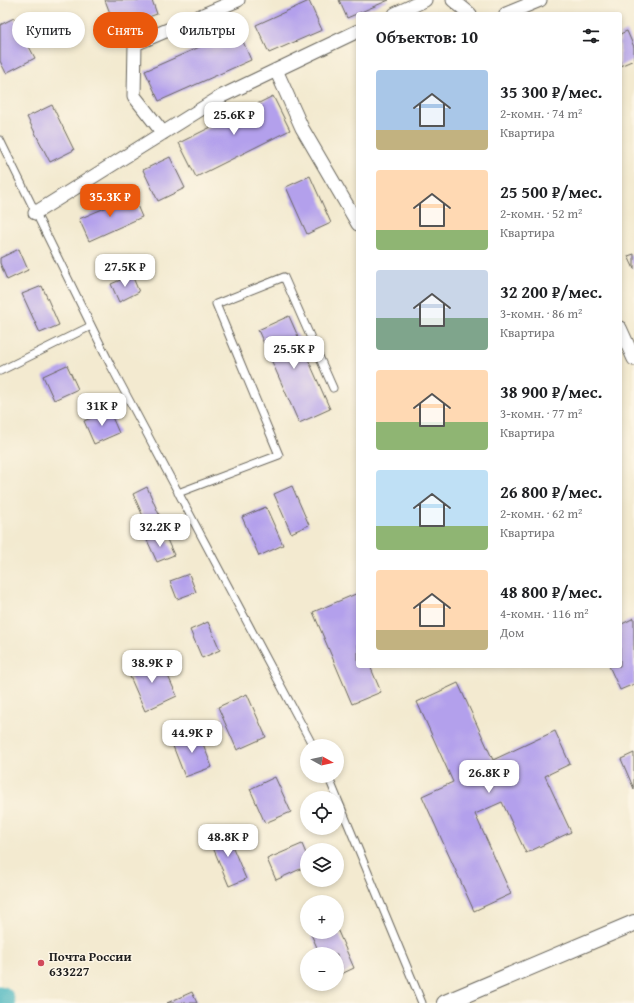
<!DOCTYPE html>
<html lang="ru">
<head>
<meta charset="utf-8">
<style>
  body { margin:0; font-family:"Gentium Book Plus",serif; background:#f2f2f2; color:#202124; height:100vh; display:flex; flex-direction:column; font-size:15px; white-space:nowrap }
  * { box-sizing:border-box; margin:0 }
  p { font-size:13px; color:#757577 }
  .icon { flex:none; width:22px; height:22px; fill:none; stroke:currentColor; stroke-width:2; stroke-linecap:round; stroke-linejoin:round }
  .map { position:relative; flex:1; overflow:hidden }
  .panel { position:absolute; left:356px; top:12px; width:266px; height:656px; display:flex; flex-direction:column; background:#fff; border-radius:4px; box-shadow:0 2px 6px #0003 }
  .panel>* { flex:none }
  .top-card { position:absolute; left:12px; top:12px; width:284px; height:36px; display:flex; gap:8px }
  .needle { width:26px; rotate:98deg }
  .tools { position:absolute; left:300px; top:739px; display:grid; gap:8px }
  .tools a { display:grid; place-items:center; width:44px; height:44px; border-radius:50%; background:#fff; box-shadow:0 2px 6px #0003; font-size:20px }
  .price { position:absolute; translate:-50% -34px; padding:0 9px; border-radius:8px; background:#fff; color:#222; font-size:13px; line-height:26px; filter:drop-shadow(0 1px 2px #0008) }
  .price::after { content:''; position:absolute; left:50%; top:24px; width:12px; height:9px; margin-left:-6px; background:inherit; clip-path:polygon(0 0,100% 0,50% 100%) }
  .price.selected { background:#ea580c; color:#fff }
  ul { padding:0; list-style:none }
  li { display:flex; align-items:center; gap:12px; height:100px; padding:0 20px }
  li span { display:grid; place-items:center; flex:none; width:112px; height:80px; border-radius:4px; color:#555 }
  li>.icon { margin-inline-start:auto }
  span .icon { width:48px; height:48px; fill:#fffc; stroke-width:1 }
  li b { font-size:17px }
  h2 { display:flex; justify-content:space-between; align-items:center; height:48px; padding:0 20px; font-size:17px }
  .pill { padding:0 14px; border-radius:18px; background:#fff; box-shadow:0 2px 6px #0003; font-size:14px; line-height:36px }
  .pill.selected { background:#ea580c; color:#fff }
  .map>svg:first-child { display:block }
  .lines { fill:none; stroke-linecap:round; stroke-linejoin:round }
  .river { stroke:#46b5bf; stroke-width:29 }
  .building { fill:#b3a0ec }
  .service-casing { stroke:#67645b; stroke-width:9 }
  .minor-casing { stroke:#67645b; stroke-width:15 }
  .tertiary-casing { stroke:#67645b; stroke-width:18 }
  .service { stroke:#fff; stroke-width:7 }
  .minor { stroke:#fff; stroke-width:13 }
  .tertiary { stroke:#fff; stroke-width:16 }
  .poi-dot { fill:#d1495b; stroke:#fcf5e5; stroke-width:1.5 }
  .labels { text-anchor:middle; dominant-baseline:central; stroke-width:3; stroke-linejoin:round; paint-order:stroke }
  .poi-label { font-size:13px; font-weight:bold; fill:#1c1c1c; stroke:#fcf5e5; text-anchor:start }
</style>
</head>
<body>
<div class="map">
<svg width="634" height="1003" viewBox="0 0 634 1003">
  <rect width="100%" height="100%" fill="#fcf5e5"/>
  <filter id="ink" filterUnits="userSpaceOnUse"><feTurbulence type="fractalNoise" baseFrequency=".025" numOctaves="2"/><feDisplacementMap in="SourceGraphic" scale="8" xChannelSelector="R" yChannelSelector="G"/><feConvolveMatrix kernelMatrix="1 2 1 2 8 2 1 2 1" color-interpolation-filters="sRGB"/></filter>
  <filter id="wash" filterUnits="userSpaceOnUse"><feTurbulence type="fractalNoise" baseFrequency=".012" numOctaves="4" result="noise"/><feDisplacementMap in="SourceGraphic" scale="16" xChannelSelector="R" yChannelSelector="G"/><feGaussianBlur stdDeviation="0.9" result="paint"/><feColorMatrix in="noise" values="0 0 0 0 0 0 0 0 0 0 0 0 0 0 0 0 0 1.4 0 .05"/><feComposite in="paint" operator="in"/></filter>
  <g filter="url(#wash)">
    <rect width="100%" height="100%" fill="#f3ead0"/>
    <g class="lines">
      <!-- river -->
      <path class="river" d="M0,1000L1,1003"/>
    </g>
    <g id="blocks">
      <!-- building -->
      <path class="building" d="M105,0H152L157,14L116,29Z
        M339,0H389L347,18Z
        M309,1L322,30L269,53L256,25Z
        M14,18L35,58L6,73L0,61V25Z
        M238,30L251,60L159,101L145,71Z
        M627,31L634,47V60L620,66V34Z
        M273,96L290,130L196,177L179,143Z
        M52,105L74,150L50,162L27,117Z
        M170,157L185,188L158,201L143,170Z
        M310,176L331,223L307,234L286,187Z
        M133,196L142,217L89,241L79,219Z
        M19,249L28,270L7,280L0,263V258Z
        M634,254V269L628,256Z
        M132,275L139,292L119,302L111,284Z
        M42,286L59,325L40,333L22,294Z
        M289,316L330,409L299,423L258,330Z
        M67,365L78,389L54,400L43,376Z
        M109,410L119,433L94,444L84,421Z
        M292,486L309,525L291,533L274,494Z
        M147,487L161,519L147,525L133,494Z
        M266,507L283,545L259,556L242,517Z
        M164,533L174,555L157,562L147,540Z
        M189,574L196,592L177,599L170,581Z
        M358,593V666H370L381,692L352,704L313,612Z
        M634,618V684L620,690L609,666H620V625Z
        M208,622L220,650L202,658L190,630Z
        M160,658L177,696L145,711L128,672Z
        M458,683L493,760L555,731L570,764L545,776L571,832L526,853L502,802L475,814L511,894L474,911L422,796L453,782L417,702Z
        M247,694L266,737L237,750L218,707Z
        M198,731L212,767L185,777L171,741Z
        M634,753V789L621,759Z
        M275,777L291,812L265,823L250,789Z
        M226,831L246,879L229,886L209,838Z
        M302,844L307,856V866L276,880L267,859Z
        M337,929L354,968L337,976V954H320L310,932H337Z
        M192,992L197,1003H167Z"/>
    </g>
  </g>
  <g filter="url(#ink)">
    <use href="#blocks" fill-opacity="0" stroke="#67645b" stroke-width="1"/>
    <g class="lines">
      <defs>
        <path id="service" d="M0,140L111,366L313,746
          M0,371L91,326
          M178,493L279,455L216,304L284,277L333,388
          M328,776L422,1003"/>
        <path id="minor" d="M453,0L470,14
          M395,14L425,0
          M506,14L540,0
          M276,70L302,128L358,224
          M163,133L134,96L135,44L238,0
          M35,213L222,96L358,31
          M620,328L634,359"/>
        <path id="tertiary" d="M445,1003L634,923"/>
      </defs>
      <!-- service casing -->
      <use href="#service" class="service-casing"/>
      <!-- minor casing -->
      <use href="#minor" class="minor-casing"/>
      <!-- tertiary casing -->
      <use href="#tertiary" class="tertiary-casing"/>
      <!-- service -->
      <use href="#service" class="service"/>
      <!-- minor -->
      <use href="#minor" class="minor"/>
      <!-- tertiary -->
      <use href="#tertiary" class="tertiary"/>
    </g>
  </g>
  <!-- markers -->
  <circle class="poi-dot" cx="41" cy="963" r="4"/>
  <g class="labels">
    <!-- poi labels -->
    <g class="poi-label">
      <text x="49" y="956">Почта России<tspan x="49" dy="15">633227</tspan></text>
    </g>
  </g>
</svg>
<div class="tools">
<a><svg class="needle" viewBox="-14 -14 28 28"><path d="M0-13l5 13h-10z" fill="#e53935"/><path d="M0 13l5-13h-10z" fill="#757577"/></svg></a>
<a><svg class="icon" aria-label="locate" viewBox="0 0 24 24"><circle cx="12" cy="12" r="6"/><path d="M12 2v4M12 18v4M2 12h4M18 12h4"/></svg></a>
<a><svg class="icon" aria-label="layers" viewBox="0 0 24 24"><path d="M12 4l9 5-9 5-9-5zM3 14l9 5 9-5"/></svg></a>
<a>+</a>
<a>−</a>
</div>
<b class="price" style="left:234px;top:136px">25.6K ₽</b>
<b class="price selected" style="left:110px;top:218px">35.3K ₽</b>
<b class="price" style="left:125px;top:288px">27.5K ₽</b>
<b class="price" style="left:294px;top:370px">25.5K ₽</b>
<b class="price" style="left:102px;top:427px">31K ₽</b>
<b class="price" style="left:160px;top:548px">32.2K ₽</b>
<b class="price" style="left:152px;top:684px">38.9K ₽</b>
<b class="price" style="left:192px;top:754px">44.9K ₽</b>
<b class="price" style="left:489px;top:794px">26.8K ₽</b>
<b class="price" style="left:228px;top:858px">48.8K ₽</b>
<div class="top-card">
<a class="pill">Купить</a>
<a class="pill selected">Снять</a>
<a class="pill">Фильтры</a>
</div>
<section class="panel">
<h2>Объектов: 10<svg class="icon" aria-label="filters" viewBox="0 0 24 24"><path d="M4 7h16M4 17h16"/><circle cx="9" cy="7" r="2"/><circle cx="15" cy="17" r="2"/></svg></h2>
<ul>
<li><span style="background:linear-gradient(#a9c7e8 75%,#c2b280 0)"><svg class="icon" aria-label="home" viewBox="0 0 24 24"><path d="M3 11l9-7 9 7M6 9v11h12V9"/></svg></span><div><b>35 300 ₽/мес.</b><p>2-комн. · 74 m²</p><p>Квартира</p></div></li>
<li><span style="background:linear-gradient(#ffd9b3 75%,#8fb573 0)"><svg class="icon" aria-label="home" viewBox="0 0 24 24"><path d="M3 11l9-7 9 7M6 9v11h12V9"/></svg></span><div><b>25 500 ₽/мес.</b><p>2-комн. · 52 m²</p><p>Квартира</p></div></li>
<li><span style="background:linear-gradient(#c9d6e8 60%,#7fa58c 0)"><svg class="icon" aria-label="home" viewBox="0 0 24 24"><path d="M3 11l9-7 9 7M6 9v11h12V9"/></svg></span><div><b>32 200 ₽/мес.</b><p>3-комн. · 86 m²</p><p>Квартира</p></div></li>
<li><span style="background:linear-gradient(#ffd9b3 65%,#8fb573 0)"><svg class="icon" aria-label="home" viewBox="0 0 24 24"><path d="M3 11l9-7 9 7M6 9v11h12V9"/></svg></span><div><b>38 900 ₽/мес.</b><p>3-комн. · 77 m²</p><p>Квартира</p></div></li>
<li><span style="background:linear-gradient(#bfe0f5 70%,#8fb573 0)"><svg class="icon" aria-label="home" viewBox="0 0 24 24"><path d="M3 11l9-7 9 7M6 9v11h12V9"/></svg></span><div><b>26 800 ₽/мес.</b><p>2-комн. · 62 m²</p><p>Квартира</p></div></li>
<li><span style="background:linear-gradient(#ffd9b3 75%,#c2b280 0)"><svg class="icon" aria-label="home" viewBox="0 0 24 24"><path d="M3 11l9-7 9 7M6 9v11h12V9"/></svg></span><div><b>48 800 ₽/мес.</b><p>4-комн. · 116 m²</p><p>Дом</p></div></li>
</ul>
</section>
</div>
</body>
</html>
